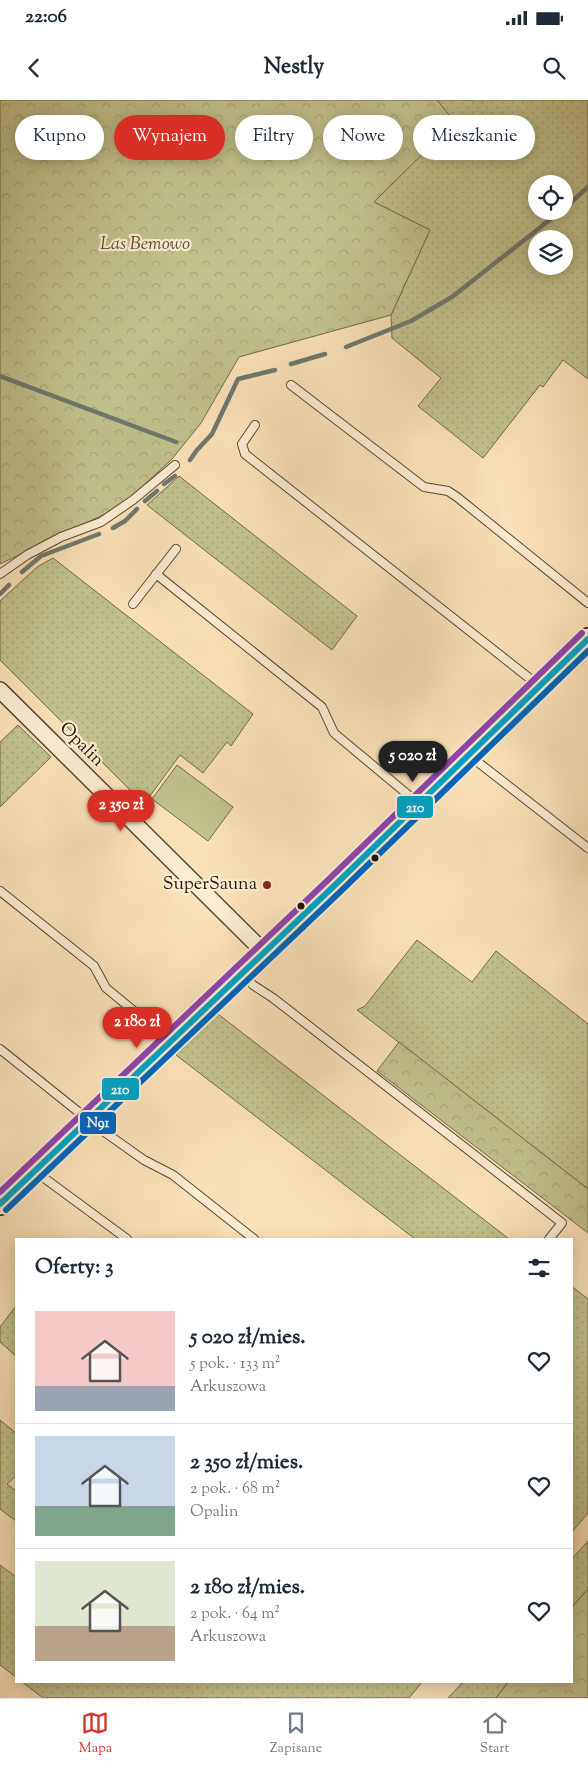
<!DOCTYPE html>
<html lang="pl">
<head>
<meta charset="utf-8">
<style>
  body { margin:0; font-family:"Sorts Mill Goudy",serif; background:#f2f2f3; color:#1f2937; height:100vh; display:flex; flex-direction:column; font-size:19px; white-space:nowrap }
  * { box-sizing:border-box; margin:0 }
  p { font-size:16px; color:#747a83 }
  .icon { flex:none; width:28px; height:28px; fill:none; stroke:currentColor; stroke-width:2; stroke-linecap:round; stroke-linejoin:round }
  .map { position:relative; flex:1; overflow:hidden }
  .sheet { position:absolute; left:15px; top:1138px; width:558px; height:445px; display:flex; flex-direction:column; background:#fff; border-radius:0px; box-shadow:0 2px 12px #0003 }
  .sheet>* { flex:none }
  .guide { position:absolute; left:15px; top:15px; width:559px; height:45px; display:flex; gap:10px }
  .fabs { position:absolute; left:528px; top:75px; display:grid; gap:10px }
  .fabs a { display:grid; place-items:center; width:45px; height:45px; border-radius:50%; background:#fff; box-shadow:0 2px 12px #0003; font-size:25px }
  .price { position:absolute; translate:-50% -42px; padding:0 11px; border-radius:18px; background:#d93025; color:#fff; font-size:16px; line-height:32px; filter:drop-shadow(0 1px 2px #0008) }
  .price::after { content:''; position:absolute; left:50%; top:30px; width:15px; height:11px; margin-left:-8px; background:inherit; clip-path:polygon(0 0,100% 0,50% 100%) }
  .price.selected { background:#222; color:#fff }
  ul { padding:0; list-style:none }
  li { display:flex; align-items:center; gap:15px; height:125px; padding:0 20px }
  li+li { border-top:1px solid #e0e1e3 }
  li span { display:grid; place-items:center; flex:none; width:140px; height:100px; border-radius:0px; color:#555 }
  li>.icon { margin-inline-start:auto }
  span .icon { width:60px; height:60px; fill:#fffc; stroke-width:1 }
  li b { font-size:21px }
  h2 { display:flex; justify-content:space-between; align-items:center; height:60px; padding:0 20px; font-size:21px }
  .chip { padding:0 18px; border-radius:22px; background:#fff; box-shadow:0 2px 12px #0003; font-size:18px; line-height:45px }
  .chip.selected { background:#d93025; color:#fff }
  .status { display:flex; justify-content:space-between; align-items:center; height:35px; padding:0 25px; background:#fff; direction:ltr }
  .status svg { height:14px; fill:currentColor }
  header { display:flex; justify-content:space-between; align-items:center; height:65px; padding:0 20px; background:#fff; font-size:22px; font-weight:700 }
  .dock { display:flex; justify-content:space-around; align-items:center; height:70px; border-top:1px solid #e0e1e3; background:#fff; font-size:14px; color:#747a83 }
  .dock a { display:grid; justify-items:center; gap:2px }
  .dock .selected { color:#d93025 }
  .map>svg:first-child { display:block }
  .grass { fill:url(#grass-dots); stroke:#726c48; fill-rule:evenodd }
  .forest { fill:url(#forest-crowns); stroke:#726c48 }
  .garden { fill:#c1c28e; stroke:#726c48 }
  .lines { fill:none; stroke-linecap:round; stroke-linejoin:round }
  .stream { stroke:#6e796e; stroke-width:4.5 }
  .service-casing { stroke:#594830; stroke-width:10 }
  .minor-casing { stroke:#594830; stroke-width:18 }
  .secondary-casing { stroke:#231503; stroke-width:24 }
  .service { stroke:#fcecd2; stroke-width:8 }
  .minor { stroke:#fcecd2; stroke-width:15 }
  .secondary { stroke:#fcecd2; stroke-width:21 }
  .bus-1-casing { stroke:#fcecd2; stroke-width:10 }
  .bus-2-casing { stroke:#fcecd2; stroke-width:10 }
  .bus-3-casing { stroke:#fcecd2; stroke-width:10 }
  .bus-1 { stroke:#02a2c4; stroke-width:6 }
  .bus-2 { stroke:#0065bd; stroke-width:6 }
  .bus-3 { stroke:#8e44ad; stroke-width:6 }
  .bus-dot { fill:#231503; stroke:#fcecd2; stroke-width:2 }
  .poi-dot { fill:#8f2418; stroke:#fcecd2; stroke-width:2 }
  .labels { text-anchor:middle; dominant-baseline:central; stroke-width:4.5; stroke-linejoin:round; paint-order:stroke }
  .park-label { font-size:18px; font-style:italic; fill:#5a5234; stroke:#fcecd2 }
  .street-label { font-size:18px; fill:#231503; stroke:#fcecd2 }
  .poi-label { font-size:18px; fill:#231503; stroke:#fcecd2; text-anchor:end }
  .line-badge { stroke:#fcecd2; stroke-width:2 }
  .badge-label { font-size:14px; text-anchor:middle; font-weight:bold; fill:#fff }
</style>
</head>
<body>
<div class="status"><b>22:06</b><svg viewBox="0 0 49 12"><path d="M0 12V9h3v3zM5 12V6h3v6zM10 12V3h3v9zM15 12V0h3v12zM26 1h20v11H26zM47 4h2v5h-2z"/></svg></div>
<header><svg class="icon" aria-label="back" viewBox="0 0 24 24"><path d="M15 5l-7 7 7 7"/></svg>Nestly<svg class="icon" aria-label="search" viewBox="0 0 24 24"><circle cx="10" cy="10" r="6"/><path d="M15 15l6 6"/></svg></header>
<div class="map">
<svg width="588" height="1598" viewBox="0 0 588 1598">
  <defs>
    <pattern id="grass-dots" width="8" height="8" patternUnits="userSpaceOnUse" patternTransform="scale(1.25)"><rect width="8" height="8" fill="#c1c28e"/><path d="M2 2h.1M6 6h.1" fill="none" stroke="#a6a679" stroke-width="1.8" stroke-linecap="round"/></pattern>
    <pattern id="forest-crowns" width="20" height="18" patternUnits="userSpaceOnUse" patternTransform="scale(1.25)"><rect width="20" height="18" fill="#c1c28e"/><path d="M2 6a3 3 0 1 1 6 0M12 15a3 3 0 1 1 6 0" fill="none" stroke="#a6a679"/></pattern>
  </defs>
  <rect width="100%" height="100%" fill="#fbe1b9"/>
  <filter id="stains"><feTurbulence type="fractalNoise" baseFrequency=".004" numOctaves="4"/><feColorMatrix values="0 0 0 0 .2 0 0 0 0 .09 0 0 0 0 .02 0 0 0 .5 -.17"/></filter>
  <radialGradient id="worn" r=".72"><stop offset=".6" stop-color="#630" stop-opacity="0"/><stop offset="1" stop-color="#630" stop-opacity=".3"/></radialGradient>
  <!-- grass -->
  <path class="grass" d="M437,0H588V279L563,260L543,287L540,285L483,358L418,306L441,278L392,238L391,215L430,130L374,102L454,22ZM536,84H564V111H536ZM536,139H564V166H536Z
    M179,376L357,516L332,550L147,405Z
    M53,458L253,614L231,646L227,642L203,673L180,655L144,704L0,560V501L37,467Z
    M18,625L51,657L0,707V642Z
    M417,840L472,882L496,851L588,924V1089L357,910L365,906Z
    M218,914L509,1139H415L176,955Z
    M571,1186L588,1199V1413L571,1433Z
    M16,1206V1256L0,1242V1227Z
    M0,1320L16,1333V1376L7,1384L16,1391V1421L0,1409Z
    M588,1441V1489L571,1508V1460Z
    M0,1465L16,1477V1577L0,1565Z
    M21,1581H423L409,1598H43Z
    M464,1581H509L496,1598H448Z"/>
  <!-- forest -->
  <path class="forest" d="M0,0H437L455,22L374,102L430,130L391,215L239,257L201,323L172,359L131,397L107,413L0,464Z
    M399,942L588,1089V1133L377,971Z
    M588,1489V1598H496L509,1581H571V1508Z"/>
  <!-- garden -->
  <path class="garden" d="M177,665L233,707L208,741L152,699Z"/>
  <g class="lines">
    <!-- stream -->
    <path class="stream" d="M564,109L588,87
      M346,247L411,221L452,197L561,111
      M291,264L325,254
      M0,276L176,342
      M190,360L197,350L212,334L238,279L275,270
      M164,384L175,376
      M145,401L157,391
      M113,428L125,421L137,409
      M22,472L41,456L99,434
      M0,494L9,485"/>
    <defs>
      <path id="service" d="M291,285L424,387L448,391L457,397L588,503
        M255,325L242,344L245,354L538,585
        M0,474L27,455L61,437L101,422L133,400L175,365
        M156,474L322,607L334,633L418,703
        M133,504L176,449
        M470,656L588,748
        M0,791L94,866L106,888L157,930L167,943
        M243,874L253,885L273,898L562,1123L549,1139
        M0,949L96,1026L144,1060L173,1075L254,1139
        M36,1072L127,1139"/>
      <path id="minor" d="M0,590L264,852"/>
      <path id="secondary" d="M0,1104L335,785L588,539"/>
    </defs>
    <!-- service casing -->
    <use href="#service" class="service-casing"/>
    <!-- minor casing -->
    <use href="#minor" class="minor-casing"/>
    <!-- secondary casing -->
    <use href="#secondary" class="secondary-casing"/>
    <!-- service -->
    <use href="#service" class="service"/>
    <!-- minor -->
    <use href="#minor" class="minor"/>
    <!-- secondary -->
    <use href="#secondary" class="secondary"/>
    <defs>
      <path id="bus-1" d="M0,1104L335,785L588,539"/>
      <path id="bus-2" d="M6,1110L341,791L588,551"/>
      <path id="bus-3" d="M0,1092L329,779L582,533"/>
    </defs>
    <!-- bus-1 casing -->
    <use href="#bus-1" class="bus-1-casing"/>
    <!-- bus-2 casing -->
    <use href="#bus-2" class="bus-2-casing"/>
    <!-- bus-3 casing -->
    <use href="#bus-3" class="bus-3-casing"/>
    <!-- bus-1 -->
    <use href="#bus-1" class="bus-1"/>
    <!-- bus-2 -->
    <use href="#bus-2" class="bus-2"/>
    <!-- bus-3 -->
    <use href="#bus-3" class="bus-3"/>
  </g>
  <!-- markers -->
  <g class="bus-dot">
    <circle cx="375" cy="758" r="4.5"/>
    <circle cx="301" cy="806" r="4.5"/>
  </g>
  <circle class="poi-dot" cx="267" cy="785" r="5"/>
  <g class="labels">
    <!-- park labels -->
    <g class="park-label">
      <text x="145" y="145">Las Bemowo</text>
    </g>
    <!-- street labels -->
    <g class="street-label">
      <text transform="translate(81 645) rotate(45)">Opalin</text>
    </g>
    <!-- poi labels -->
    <g class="poi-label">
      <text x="257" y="785">SuperSauna</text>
    </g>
  </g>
  <g class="line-badge">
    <rect x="396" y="695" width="38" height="24" rx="5" fill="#02a2c4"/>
    <rect x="101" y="977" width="39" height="24" rx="5" fill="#02a2c4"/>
    <rect x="79" y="1011" width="38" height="24" rx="5" fill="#0065bd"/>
  </g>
  <g class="badge-label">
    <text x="415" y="712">210</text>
    <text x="120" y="994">210</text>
    <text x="98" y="1027">N91</text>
  </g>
  <rect width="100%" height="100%" filter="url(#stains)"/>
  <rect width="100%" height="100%" fill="url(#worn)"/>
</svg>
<div class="fabs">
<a><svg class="icon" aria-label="locate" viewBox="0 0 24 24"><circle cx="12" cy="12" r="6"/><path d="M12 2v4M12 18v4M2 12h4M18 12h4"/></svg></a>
<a><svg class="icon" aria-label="layers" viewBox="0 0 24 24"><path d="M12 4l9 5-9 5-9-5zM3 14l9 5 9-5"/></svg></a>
</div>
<b class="price selected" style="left:413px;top:683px">5 020 zł</b>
<b class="price" style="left:121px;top:732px">2 350 zł</b>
<b class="price" style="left:137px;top:949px">2 180 zł</b>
<div class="guide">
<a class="chip">Kupno</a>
<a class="chip selected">Wynajem</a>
<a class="chip">Filtry</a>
<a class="chip">Nowe</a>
<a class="chip">Mieszkanie</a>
</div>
<section class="sheet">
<h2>Oferty: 3<svg class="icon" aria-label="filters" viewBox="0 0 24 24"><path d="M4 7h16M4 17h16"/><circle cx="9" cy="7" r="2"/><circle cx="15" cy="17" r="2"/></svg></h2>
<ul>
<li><span style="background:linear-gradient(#f6c9c9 75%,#9aa5b1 0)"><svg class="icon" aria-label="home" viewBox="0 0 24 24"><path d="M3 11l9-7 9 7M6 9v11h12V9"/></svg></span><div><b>5 020 zł/mies.</b><p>5 pok. · 133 m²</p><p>Arkuszowa</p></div><svg class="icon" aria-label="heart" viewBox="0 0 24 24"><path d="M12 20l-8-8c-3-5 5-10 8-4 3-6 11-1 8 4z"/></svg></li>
<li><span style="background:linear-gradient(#c9d6e8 70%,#7fa58c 0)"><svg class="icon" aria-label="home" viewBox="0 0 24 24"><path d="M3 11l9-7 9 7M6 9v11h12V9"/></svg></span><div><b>2 350 zł/mies.</b><p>2 pok. · 68 m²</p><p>Opalin</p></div><svg class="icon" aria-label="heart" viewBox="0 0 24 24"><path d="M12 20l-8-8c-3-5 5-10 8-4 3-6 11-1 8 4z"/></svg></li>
<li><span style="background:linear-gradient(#dfe7d0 65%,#b9a48a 0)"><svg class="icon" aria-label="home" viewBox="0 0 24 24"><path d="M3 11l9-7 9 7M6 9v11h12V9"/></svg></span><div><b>2 180 zł/mies.</b><p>2 pok. · 64 m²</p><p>Arkuszowa</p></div><svg class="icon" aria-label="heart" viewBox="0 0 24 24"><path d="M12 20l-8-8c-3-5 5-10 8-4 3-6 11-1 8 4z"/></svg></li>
</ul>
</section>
</div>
<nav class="dock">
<a class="selected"><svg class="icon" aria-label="map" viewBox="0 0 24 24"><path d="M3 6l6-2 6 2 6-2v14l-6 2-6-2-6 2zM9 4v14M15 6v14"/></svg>Mapa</a>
<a><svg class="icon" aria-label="saved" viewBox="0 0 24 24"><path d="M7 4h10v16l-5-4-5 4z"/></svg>Zapisane</a>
<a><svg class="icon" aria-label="home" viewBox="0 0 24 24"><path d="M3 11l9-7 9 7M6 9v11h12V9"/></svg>Start</a>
</nav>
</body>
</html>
